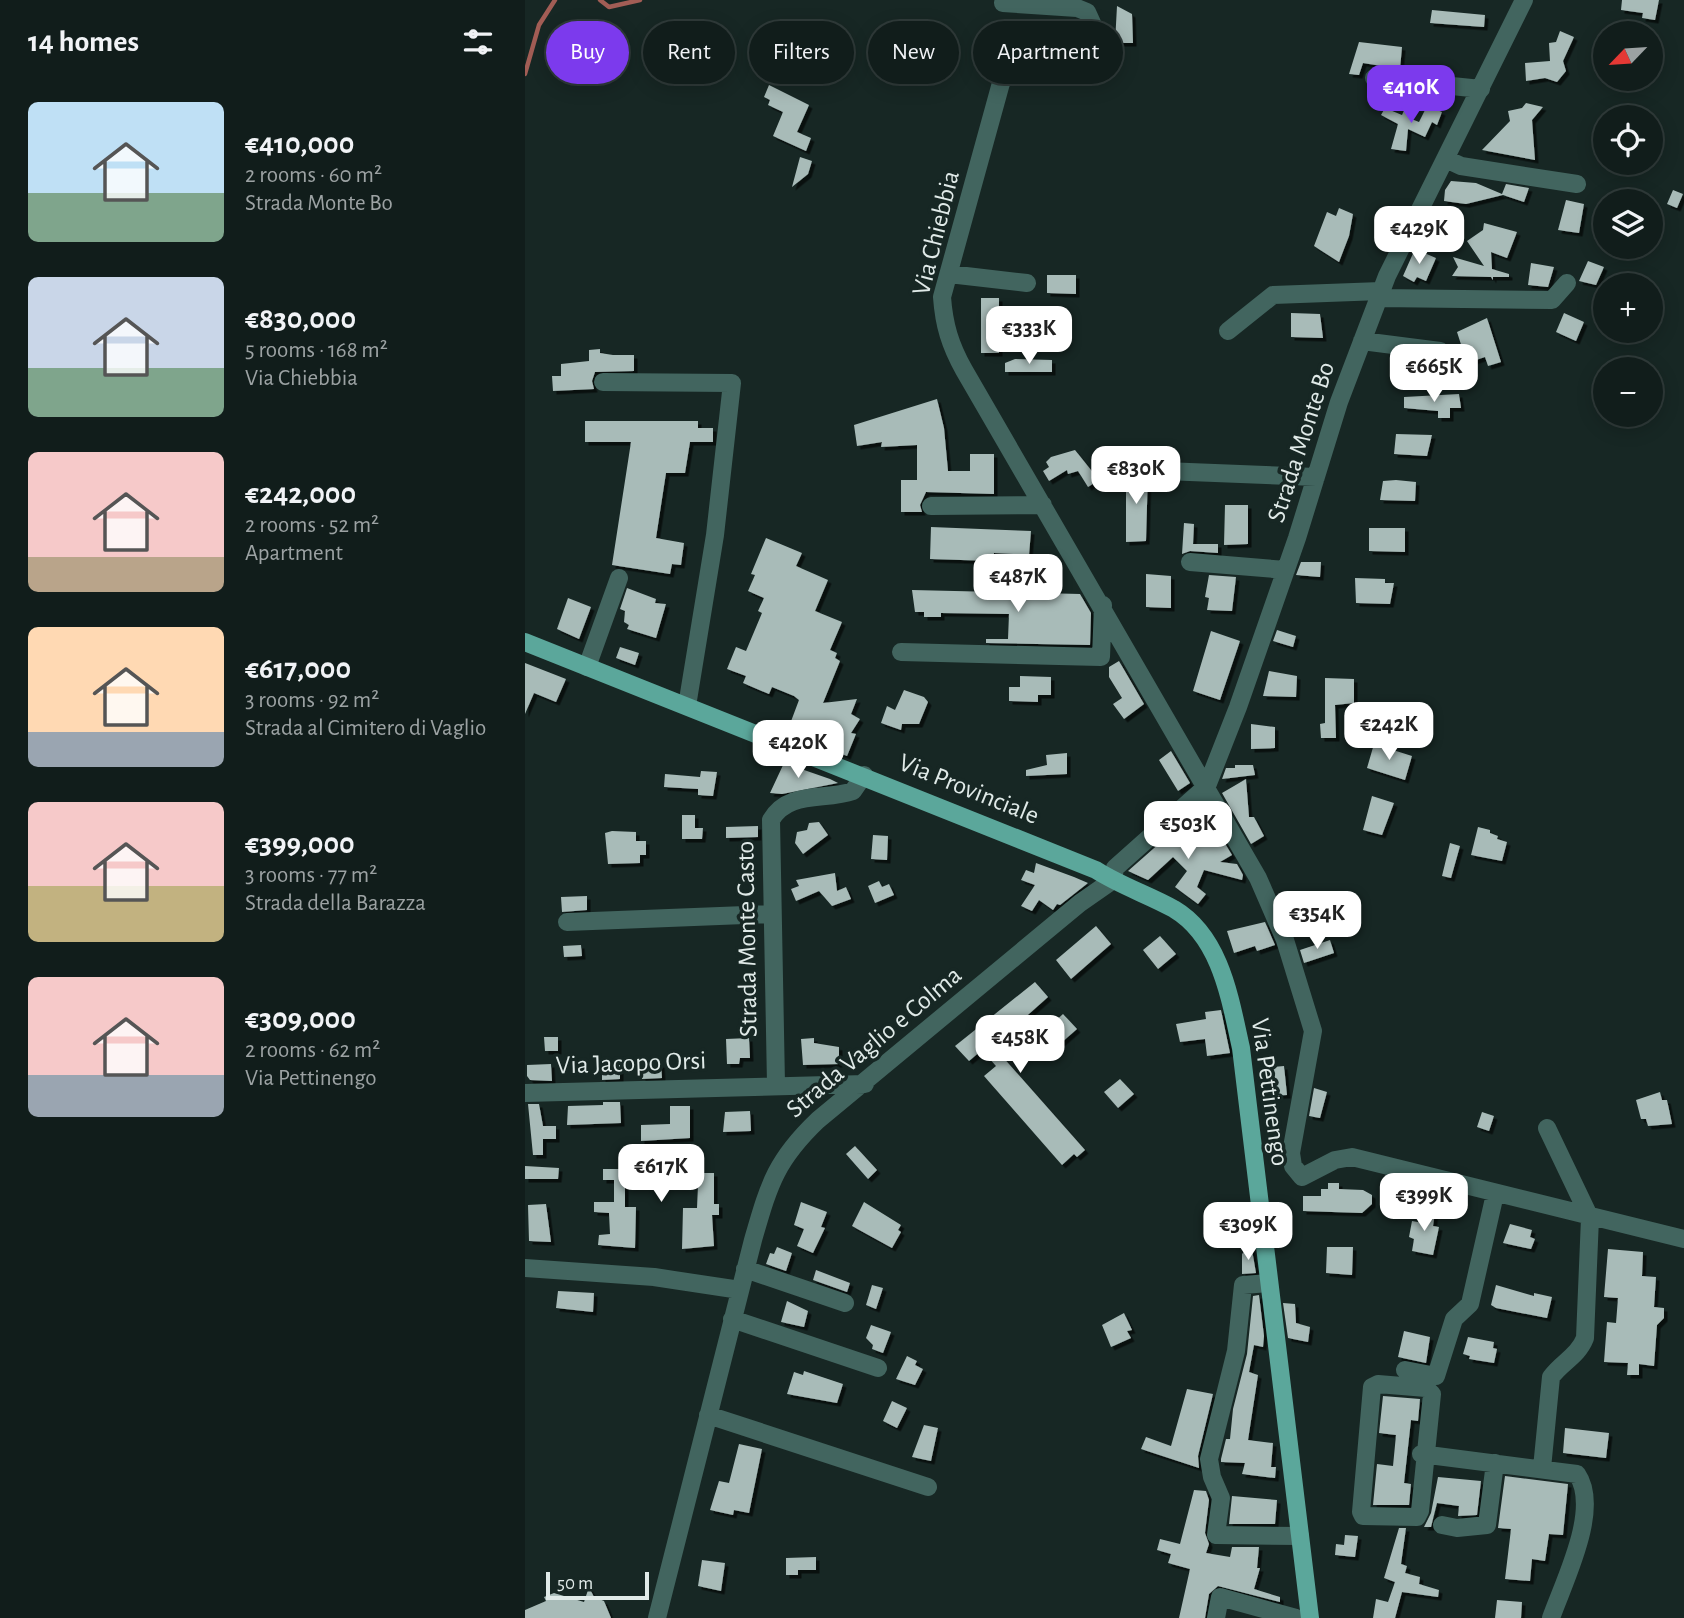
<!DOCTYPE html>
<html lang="en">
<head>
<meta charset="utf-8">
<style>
  body { margin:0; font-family:"Alegreya Sans",sans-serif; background:#1e2a28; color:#f1f3f6; height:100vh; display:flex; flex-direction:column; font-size:26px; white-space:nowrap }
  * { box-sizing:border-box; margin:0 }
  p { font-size:23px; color:#9ca2a3 }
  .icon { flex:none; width:38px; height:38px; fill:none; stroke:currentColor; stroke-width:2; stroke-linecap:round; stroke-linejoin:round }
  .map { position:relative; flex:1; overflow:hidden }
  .drawer { display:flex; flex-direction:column; background:#111d1b; width:525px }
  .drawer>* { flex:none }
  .banner { position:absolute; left:21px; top:21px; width:665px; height:63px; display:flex; gap:14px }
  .needle { width:46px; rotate:245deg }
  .controls { position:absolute; left:1068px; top:21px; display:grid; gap:14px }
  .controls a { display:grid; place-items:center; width:70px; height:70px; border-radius:50%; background:#111d1b; box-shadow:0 4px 18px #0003,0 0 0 2px #303b3a; font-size:35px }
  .scale { position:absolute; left:21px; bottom:18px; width:103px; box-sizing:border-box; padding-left:7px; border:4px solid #e0eae8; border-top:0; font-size:19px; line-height:24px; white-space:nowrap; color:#e0eae8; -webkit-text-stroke:5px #172724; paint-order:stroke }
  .price { position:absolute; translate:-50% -60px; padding:0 16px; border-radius:14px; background:#fff; color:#222; font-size:23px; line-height:46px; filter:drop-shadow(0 2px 4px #0008) }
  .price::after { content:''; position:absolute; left:50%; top:42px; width:21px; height:16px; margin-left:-10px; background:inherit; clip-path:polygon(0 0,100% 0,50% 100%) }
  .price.current { background:#7c3aed; color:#fff }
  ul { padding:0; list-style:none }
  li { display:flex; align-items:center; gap:21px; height:175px; padding:0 28px }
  li span { display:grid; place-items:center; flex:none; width:196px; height:140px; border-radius:10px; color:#555 }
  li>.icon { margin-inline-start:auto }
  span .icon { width:84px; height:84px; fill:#fffc; stroke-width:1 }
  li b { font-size:30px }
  h2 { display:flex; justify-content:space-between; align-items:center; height:84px; padding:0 28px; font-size:30px }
  .pill { padding:0 24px; border-radius:32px; background:#111d1b; box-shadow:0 4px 18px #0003,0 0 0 2px #303b3a; font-size:24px; line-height:63px }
  .pill.current { background:#7c3aed; color:#fff }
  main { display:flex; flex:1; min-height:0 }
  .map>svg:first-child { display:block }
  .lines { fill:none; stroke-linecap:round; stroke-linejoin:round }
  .stream { stroke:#a25d55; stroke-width:4.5 }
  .building { fill:#a8bbb8; filter:url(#shadow) }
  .minor { stroke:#42655f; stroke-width:18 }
  .major { stroke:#5ba79b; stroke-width:18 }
  .labels { text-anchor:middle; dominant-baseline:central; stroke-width:7; stroke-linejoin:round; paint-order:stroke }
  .street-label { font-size:26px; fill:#e0eae8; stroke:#172724 }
</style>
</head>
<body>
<main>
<section class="drawer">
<h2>14 homes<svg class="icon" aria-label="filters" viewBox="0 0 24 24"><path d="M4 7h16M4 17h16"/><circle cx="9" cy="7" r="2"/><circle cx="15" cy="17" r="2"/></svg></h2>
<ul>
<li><span style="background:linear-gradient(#bfe0f5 65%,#7fa58c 0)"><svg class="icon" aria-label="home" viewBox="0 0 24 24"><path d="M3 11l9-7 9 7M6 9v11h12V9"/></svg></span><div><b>€410,000</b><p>2 rooms · 60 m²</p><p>Strada Monte Bo</p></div></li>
<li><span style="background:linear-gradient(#c9d6e8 65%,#7fa58c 0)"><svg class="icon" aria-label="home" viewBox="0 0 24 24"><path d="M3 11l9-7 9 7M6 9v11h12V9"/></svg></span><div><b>€830,000</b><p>5 rooms · 168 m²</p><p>Via Chiebbia</p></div></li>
<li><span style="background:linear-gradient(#f6c9c9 75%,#b9a48a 0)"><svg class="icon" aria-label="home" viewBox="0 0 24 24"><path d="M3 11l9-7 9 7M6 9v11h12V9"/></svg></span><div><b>€242,000</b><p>2 rooms · 52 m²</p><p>Apartment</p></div></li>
<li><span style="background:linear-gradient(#ffd9b3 75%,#9aa5b1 0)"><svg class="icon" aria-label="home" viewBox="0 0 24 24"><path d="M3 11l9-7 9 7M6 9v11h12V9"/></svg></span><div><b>€617,000</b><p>3 rooms · 92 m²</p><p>Strada al Cimitero di Vaglio</p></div></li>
<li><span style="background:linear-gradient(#f6c9c9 60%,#c2b280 0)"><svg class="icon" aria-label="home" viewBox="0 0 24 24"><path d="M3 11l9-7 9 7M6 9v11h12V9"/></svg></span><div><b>€399,000</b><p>3 rooms · 77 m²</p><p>Strada della Barazza</p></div></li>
<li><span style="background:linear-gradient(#f6c9c9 70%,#9aa5b1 0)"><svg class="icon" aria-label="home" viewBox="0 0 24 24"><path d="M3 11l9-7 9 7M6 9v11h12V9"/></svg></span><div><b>€309,000</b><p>2 rooms · 62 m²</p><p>Via Pettinengo</p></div></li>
</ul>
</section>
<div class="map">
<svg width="1159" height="1618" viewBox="0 0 1159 1618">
  <defs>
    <filter id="shadow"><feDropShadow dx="3.5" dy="3.5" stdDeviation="0" flood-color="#0009"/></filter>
  </defs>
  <rect width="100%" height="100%" fill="#172724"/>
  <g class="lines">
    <!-- stream -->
    <path class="stream" d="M75,0L84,7L115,0
      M0,74L14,25L30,0"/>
  </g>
  <!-- building -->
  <path class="building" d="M1097,0H1134L1130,20L1117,18L1118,13L1096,10Z
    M592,6L607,14L608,43H590Z
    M907,10L960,15L959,27L905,23Z
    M1035,31L1049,37L1038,61L1041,71L1032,82L1020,78L1001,81L1000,63L1025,61L1024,43L1031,42Z
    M834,42L877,47L875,69L838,63L834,75L824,74Z
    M244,85L284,105L272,132L286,138L281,151L248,136L258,112L243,105L245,100L239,97Z
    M884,99V118L894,122L902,106L917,112L912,125L907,122L900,137L883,129L881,151L866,149L873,124L856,115L860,108L877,115Z
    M1001,103L1018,107L1007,120L1010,160L957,150L985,121L983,111L997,108Z
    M275,157L287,161L283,174L267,187Z
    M926,181L951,183L977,194L981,184L1004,188L999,202L978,195L941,204L919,201L920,190Z
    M1148,190L1158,194L1152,208L1142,204Z
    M1041,200L1059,204L1054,233L1033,230Z
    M814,208L828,214L824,236L814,262L789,246L802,212L811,216Z
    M959,223L992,232L982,258L966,252L967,269L984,274V277H968V280L966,277L927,276L933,267L928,257L959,266L942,241L958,230Z
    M890,249L911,258L901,281L892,277L889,282L878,276Z
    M1063,261L1079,267L1071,285L1054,281Z
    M1006,263L1029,267L1023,287L1003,285Z
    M522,275H551V294L522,293Z
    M456,298H474V353H456Z
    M766,313L795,314L798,338L766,337Z
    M1039,313L1059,322L1051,341L1031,332Z
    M962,318L976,362L963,366L960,357L942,363L932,332Z
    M75,349V353L88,355H109V371L70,372L67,381L69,389L28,391L27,376H36V364L64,361V350Z
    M490,359L527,360V372H480V363Z
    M934,394L936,408H925V418H913V411L879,408V397Z
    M412,399L419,428L423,471H445V454H469V494L401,492L395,505L397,512H376V480H392V445L356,447L357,442L332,446L329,425Z
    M60,421H173V428H188V442H165L160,473H141L131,538L159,543L156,565L147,564L145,574L87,565L106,442H60Z
    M871,434L907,435L902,456L869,454Z
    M550,450L574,480L563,487L553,471L543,474L542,470L524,481L518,471L524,467L521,462L526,457Z
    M601,471H623L621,541L601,542Z
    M871,480L891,482L890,501L855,500L858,481Z
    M700,505H723V544L699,545Z
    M659,523L669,524L668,544H693V553L665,551L657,554Z
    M406,527L506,531L504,555L469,553L468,561L405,559Z
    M844,528H880V552L844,551Z
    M241,538L277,553L271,566L303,580L290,611L317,622L305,650L312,653L310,658L315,661L298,703L332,699L326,714L335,719L326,733L331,734L322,756L262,732L274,700L269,696L247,687L244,694L218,683L221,676L202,669L211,647L221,651L237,613L233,611L239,598L223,591L230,575L226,574Z
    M776,562H796L795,577L771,575Z
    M621,574L646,576V608L621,607Z
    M684,575L711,577L707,611L682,610L684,598L680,597Z
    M830,578L860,579V583H869L865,604L831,603Z
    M102,588L131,599L130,603L141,604L131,638L102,629L104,625L99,622L100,611L95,609Z
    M387,590L555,594L566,613L565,645L461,643V639H483L484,614L416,613V617H399V612H390Z
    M43,598L66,607L54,639L32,629Z
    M752,630L771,636L768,647L748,641Z
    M686,631L715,641L695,700L668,691Z
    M95,647L114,653L110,665L91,658Z
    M594,661L619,704L599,719L588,704L597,698L584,677V667Z
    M0,663L41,679L31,702L9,693L0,714Z
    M744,671L772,676L771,697L738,696Z
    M495,676L526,677V695H513V702L484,701V687H495Z
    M800,678L829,679V703L810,705L811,738H796L795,724L800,723Z
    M379,690L399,697L403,702L394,724H377L376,730L356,723L362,706L370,710Z
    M726,724L750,727V748L726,749Z
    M849,744L887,756L880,780L842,768Z
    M646,751L665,783L653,791L634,760Z
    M542,753V774L501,776V770L522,765L521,755Z
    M259,763L305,779L313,783L257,794L245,793Z
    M710,765H728L730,775L697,779L701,768H710Z
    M176,771L192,772L188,796L173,795V789L139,787L140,774L175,777Z
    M721,779L724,817H729L739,836L726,844L697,793Z
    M847,796L869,803L857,835L838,830Z
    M157,815H170V828H178L177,839H157Z
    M662,819L671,829L658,843L688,847L696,837L707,855L695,862L712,864L718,875L717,880L679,870L672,887L681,894L673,904L650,887L662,871L648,857L623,880L603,871Z
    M294,822L303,835L278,854L270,843L272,832L282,830L284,823Z
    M233,826V837L201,838V827Z
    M953,827L965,830V833L973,836L972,839L982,842L977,861L946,855Z
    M87,831L111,832V841H121V855H115V863L83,864L80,833Z
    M348,835L363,836L362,860L346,859Z
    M925,843L935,846L926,878L917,876Z
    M511,863L549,877L563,883L535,905L532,904L528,910L514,900L507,911L496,906L510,885L496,880L501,870L509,873Z
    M310,873L312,891L321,887L326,899L307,906L294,891L271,901L266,889L274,886L271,880Z
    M354,881L357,887L364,884L369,895L350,903L343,886Z
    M62,896V910L37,912L36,897Z
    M740,922L750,945L732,951L730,946L709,953L702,931Z
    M571,926L586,944L546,979L531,960Z
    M635,936L651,954L633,969L618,950Z
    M805,940L809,953L779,963L775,950Z
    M56,945L57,956L39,957L38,946Z
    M510,982L523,997L468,1046L560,1150L552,1157L549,1154L537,1165L459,1076L471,1066L457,1050L444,1061L430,1046Z
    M696,1010L705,1053L682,1056L680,1039L655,1042L651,1024L681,1019L680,1012Z
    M538,1014L552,1029L536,1043L523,1028Z
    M19,1037H33V1051H20Z
    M224,1038L225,1058H215L214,1064H202L201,1039Z
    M289,1038V1043L314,1047V1064L278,1065L276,1039Z
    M26,1064L27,1081L5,1080L2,1076V1065Z
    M136,1064L137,1078L117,1079L116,1065Z
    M77,1065H95V1079L77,1080Z
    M759,1066L762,1095L739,1096L738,1068Z
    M595,1079L609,1094L593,1108L579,1092Z
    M789,1088L802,1092L795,1118L784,1116Z
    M1135,1092L1137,1100H1142L1147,1124L1123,1126L1121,1119H1116L1111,1100Z
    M78,1102H95L96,1123L42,1125L43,1106L78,1105Z
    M3,1104H14L18,1126H31V1139H18V1155H8Z
    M145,1106H165V1138L116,1141V1125L145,1124Z
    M225,1111L226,1131L198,1132L200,1112Z
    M957,1112L969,1116L964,1131L952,1127Z
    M330,1146L352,1170L343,1179L321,1154Z
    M165,1151H174V1173H189V1204H194V1215H187L189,1246L157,1249L158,1208H172L173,1185H164L159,1179L119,1178V1182L100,1184V1207H111L110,1248L73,1245L74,1235L85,1234L84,1213L69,1212V1202H89V1180H78V1169H102L109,1165H164Z
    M0,1166L34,1168L33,1179H0Z
    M803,1183H814V1189L838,1190L847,1195V1204L837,1213L778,1211V1196H796V1189H803Z
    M276,1202L302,1212L296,1227L300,1228L288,1253L272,1246L279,1229L269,1225Z
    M339,1202L376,1225L373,1230L376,1232L367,1248L327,1226Z
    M21,1204L26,1242L4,1241L3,1205Z
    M895,1209L910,1213L908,1226L914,1227L908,1255L887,1251L889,1239L884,1237L887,1221L893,1222Z
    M985,1224L1007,1230L1005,1237L1010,1239L1006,1249L978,1243Z
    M726,1244L731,1273L717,1274V1254Z
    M252,1247L267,1253L261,1271L241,1264L245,1253L249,1254Z
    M802,1247H828L827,1275L801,1273Z
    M1083,1249L1118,1252L1117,1276L1131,1277L1129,1307L1139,1308V1318L1132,1325L1129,1366L1114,1364V1375H1102L1103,1363L1079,1362L1082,1322L1091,1323L1093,1298L1079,1297Z
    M291,1270L325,1283L322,1292L288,1280Z
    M347,1285L358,1288L351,1309L341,1305Z
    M971,1285L1009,1296V1293L1027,1297L1022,1318L971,1308L966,1305Z
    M33,1291L69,1293L68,1312L31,1308Z
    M734,1295L739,1336L738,1347L729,1345L724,1372L733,1375L723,1440L748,1443L746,1467H751L750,1478L717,1474L720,1463L696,1462V1459L701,1439H705L708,1409L722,1354L728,1296Z
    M262,1301L283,1311L279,1327L256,1322Z
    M758,1303L770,1304L771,1323L785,1327L783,1342L763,1338Z
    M599,1313L607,1330L602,1331L606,1338L586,1347L577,1325Z
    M346,1325L366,1332L358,1353L347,1349L348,1345L341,1338Z
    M879,1331L905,1337L901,1363L873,1357Z
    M943,1337L969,1342L968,1348L972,1349L969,1363L944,1359L945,1356L938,1354Z
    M382,1356L392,1361L390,1365L398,1369L390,1385L371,1379Z
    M279,1371L318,1384L312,1403L262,1394L269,1372L278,1375Z
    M662,1389L688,1394L673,1456L674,1468L616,1449L621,1437L646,1446Z
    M858,1396L895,1399L893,1421L886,1420L879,1483L886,1484L884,1505H848L852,1464L868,1466L871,1435L854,1433Z
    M367,1401L382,1408L372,1428L358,1421Z
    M399,1425L413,1428L406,1461L387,1457Z
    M1040,1428L1084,1433L1081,1458L1038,1453Z
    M214,1444L237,1449L224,1513L209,1510L208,1515L185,1510L194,1481L204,1483Z
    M980,1476L1043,1484L1038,1535L1024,1534L1020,1561L1007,1559L1005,1581L980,1579L986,1529L973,1528Z
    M913,1477L956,1481L952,1515L933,1516L934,1506L912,1503L906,1527H899L906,1513Z
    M669,1490L681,1491L684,1500L680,1533L684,1544L681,1553L705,1557L707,1547H734L732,1568H735L729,1589L755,1597V1602L693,1586L684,1594L680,1618H654L665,1569L643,1563L646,1554L632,1550L635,1539L655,1544Z
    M707,1496L752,1500L750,1524H704Z
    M874,1528H881L876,1564L882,1566L880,1573L895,1577L894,1584L914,1590L913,1597L877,1592L870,1618H848L851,1599L863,1602L870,1582L859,1578Z
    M820,1535L833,1536L830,1557L810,1555L811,1544L819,1545Z
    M291,1557V1570H273V1575H261V1558Z
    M177,1560L200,1563L196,1591L173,1586Z
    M64,1587L69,1597L79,1601L86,1618H0V1610L21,1601L19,1597L29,1593L59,1602Z
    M972,1600L997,1602L996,1618H970Z"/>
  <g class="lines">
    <!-- minor -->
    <path class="minor" d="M478,3L552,8L562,12L567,23L482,74L476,83L417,297C419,325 425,345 439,370L733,878L760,940L788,1031L766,1153L768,1166L777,1177L810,1160L827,1157L1159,1239
      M849,78L956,89
      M921,159L936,166L1052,184
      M424,274L502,283
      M854,298L1027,300L1042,283
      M703,331L748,295L856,291
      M837,341L915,351
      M78,382L207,383L190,535L162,706
      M639,471L791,477
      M406,506L518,505
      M665,562L761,570
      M376,652L576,657L578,605
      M62,667L94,578
      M42,922L247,914
      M251,1084L246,820C263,790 300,801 328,791L339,775
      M0,1093L340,1084
      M1022,1128L1065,1218
      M0,1268L129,1277L215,1290
      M220,1269L320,1303
      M744,1283L718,1285L711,1351L684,1459L687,1477L696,1498L691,1535L775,1536
      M207,1319L353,1368
      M880,1370L911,1376L929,1319L945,1304L970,1194
      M853,1384L901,1388L907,1394L895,1511L892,1517L838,1516L836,1512L847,1387Z
      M183,1415L403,1487
      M896,1454L1052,1474C1076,1509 1039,1581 1026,1618
      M1017,1468L1026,1377C1037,1362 1053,1356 1060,1338L1065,1218
      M917,1525L932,1528L962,1525L970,1463
      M132,1618L228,1240C244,1185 250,1161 293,1120L555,903L588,880L590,868L682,786L713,707L772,538L814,402L862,276L999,0
      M691,1618L695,1597L771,1618"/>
    <!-- major -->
    <path class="major" d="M0,642L571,870C596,886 624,895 649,909C696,937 705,999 716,1048L785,1618"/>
  </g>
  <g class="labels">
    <!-- street labels -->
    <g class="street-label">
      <text transform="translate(411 233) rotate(-76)">Via Chiebbia</text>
      <text transform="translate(776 442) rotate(-72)">Strada Monte Bo</text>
      <text transform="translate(444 789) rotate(22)">Via Provinciale</text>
      <text transform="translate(222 939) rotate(-91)">Strada Monte Casto</text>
      <text transform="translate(349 1042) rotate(-40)">Strada Vaglio e Colma</text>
      <text transform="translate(106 1063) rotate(-2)">Via Jacopo Orsi</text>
      <text transform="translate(745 1092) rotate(82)">Via Pettinengo</text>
    </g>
  </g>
</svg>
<div class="controls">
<a><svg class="needle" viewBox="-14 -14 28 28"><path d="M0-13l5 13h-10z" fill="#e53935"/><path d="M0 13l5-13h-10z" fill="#9ca2a3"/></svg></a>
<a><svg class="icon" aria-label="locate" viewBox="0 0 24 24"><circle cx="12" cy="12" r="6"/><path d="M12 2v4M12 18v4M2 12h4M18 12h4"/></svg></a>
<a><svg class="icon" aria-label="layers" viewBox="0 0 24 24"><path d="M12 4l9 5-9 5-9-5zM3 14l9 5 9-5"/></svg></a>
<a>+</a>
<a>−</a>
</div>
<div class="scale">50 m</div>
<b class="price current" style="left:886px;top:125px">€410K</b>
<b class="price" style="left:894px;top:266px">€429K</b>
<b class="price" style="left:504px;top:366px">€333K</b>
<b class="price" style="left:909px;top:404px">€665K</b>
<b class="price" style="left:611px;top:506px">€830K</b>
<b class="price" style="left:493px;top:614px">€487K</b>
<b class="price" style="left:864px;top:762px">€242K</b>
<b class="price" style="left:273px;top:780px">€420K</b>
<b class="price" style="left:663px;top:861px">€503K</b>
<b class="price" style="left:792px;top:951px">€354K</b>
<b class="price" style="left:495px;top:1075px">€458K</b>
<b class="price" style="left:136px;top:1204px">€617K</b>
<b class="price" style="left:899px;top:1233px">€399K</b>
<b class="price" style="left:723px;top:1262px">€309K</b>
<div class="banner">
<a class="pill current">Buy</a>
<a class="pill">Rent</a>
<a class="pill">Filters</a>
<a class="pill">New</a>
<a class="pill">Apartment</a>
</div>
</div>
</main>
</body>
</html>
